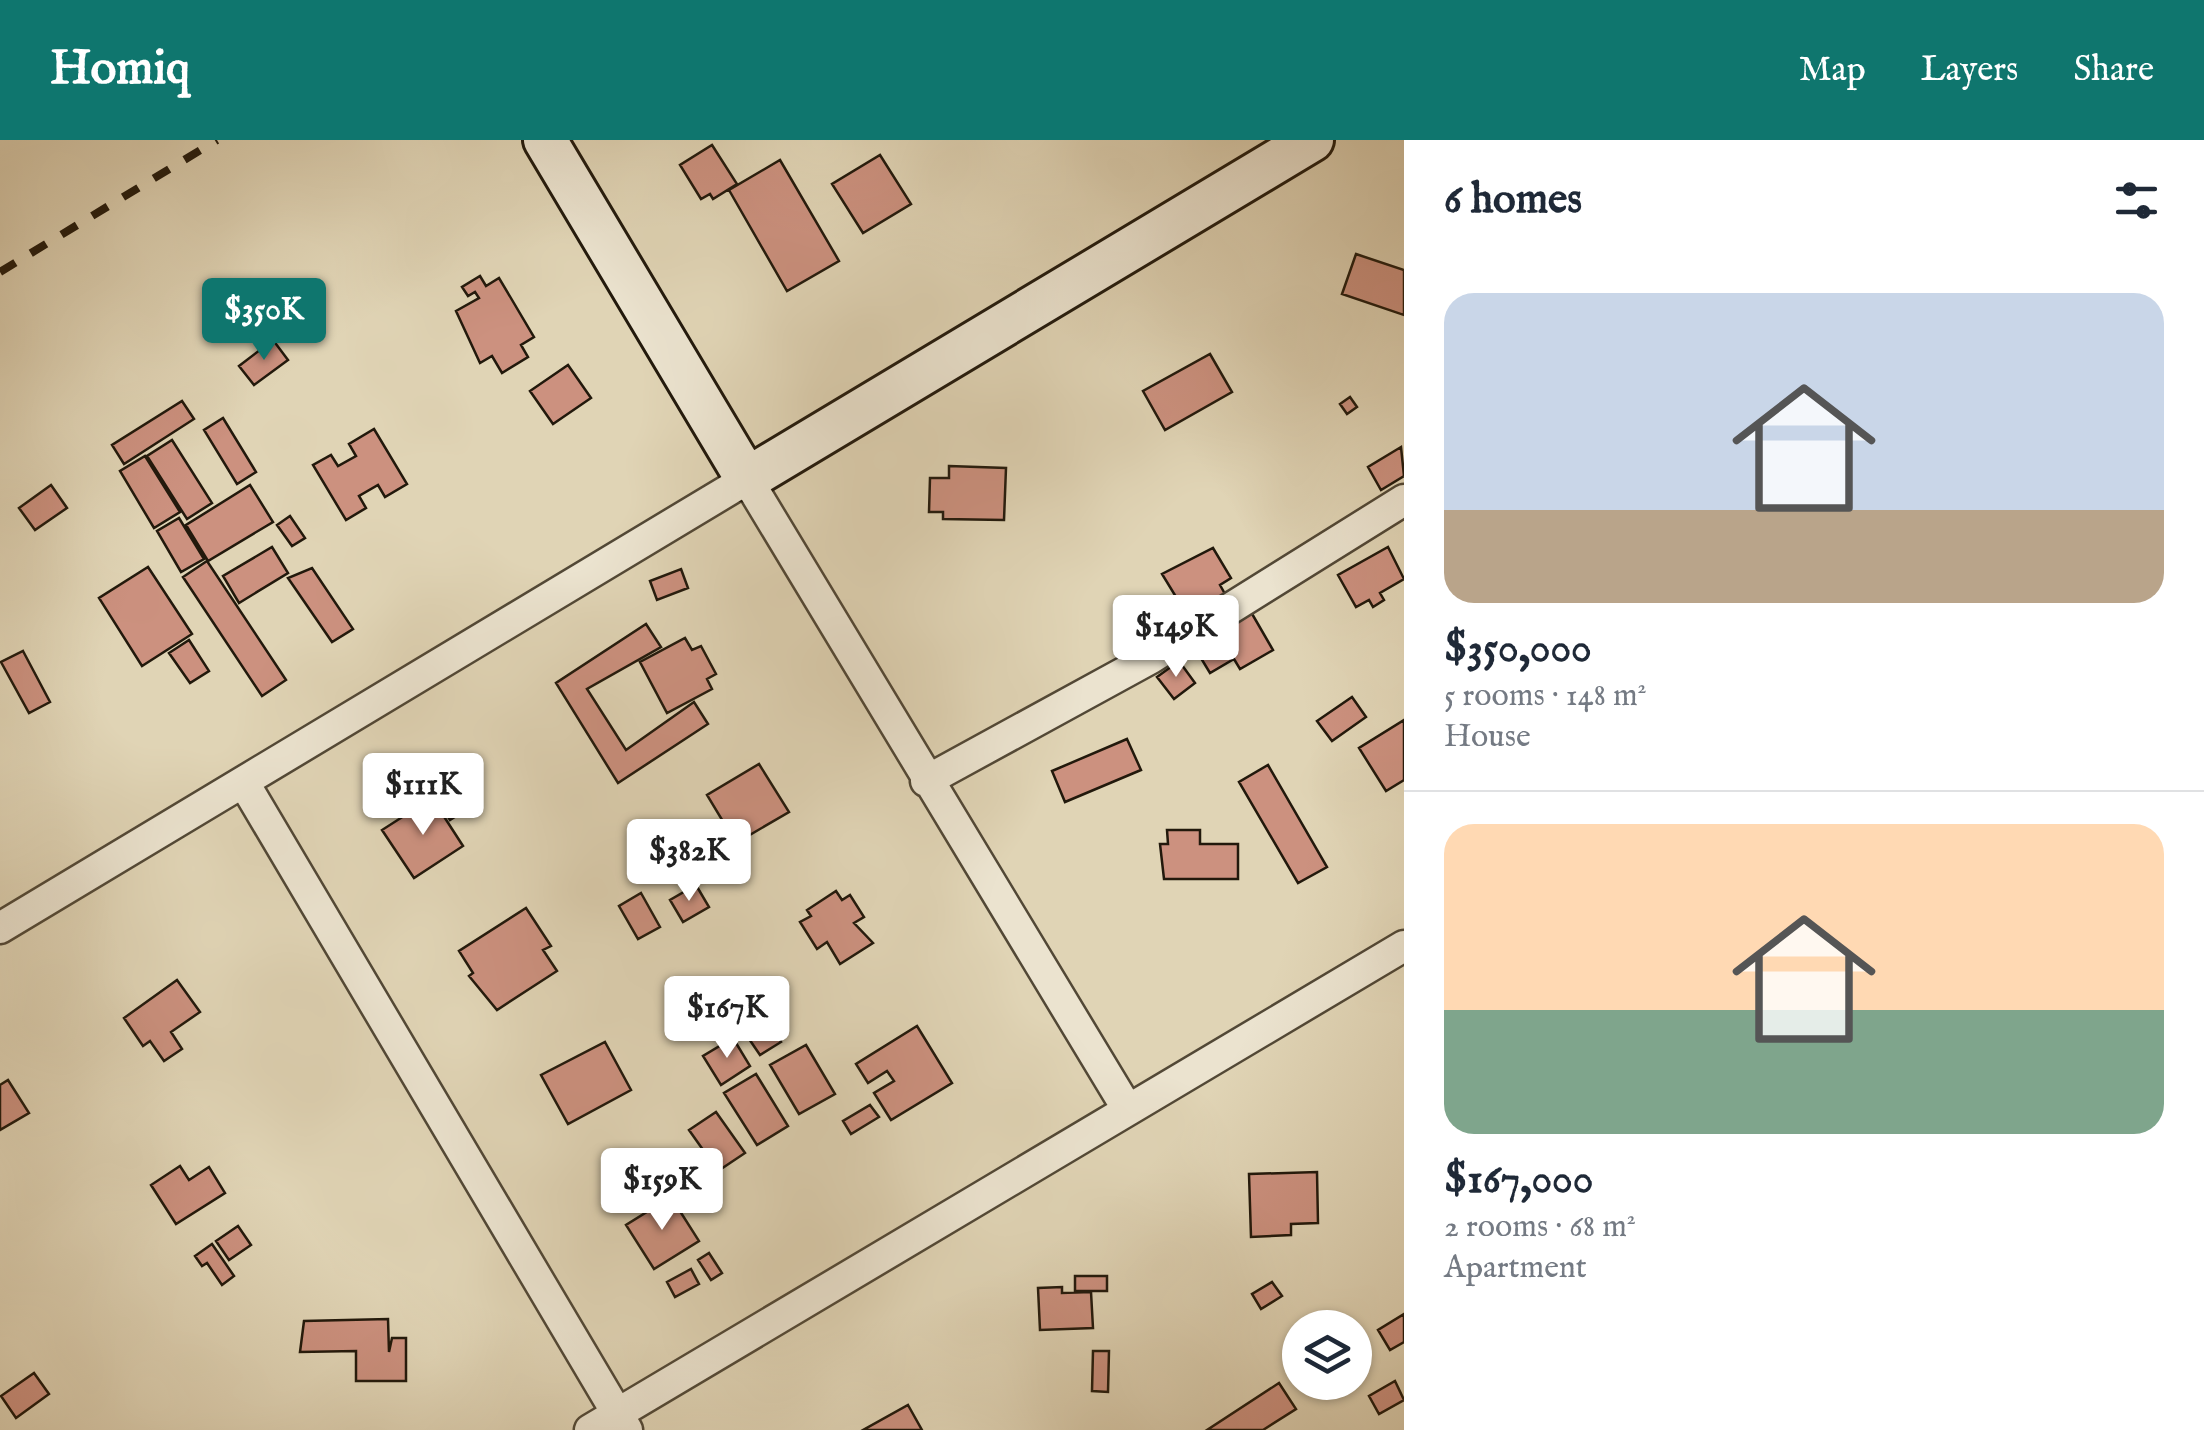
<!DOCTYPE html>
<html lang="en">
<head>
<meta charset="utf-8">
<style>
  body { margin:0; font-family:"IM FELL English",serif; background:#f2f2f3; color:#1f2937; height:100vh; display:flex; flex-direction:column; font-size:38px; white-space:nowrap }
  * { box-sizing:border-box; margin:0 }
  p { font-size:32px; color:#747a83 }
  .icon { flex:none; width:55px; height:55px; fill:none; stroke:currentColor; stroke-width:2; stroke-linecap:round; stroke-linejoin:round }
  .map { position:relative; flex:1; overflow:hidden }
  .side { display:flex; flex-direction:column; background:#fff; width:800px }
  .side>* { flex:none }
  .buttons { position:absolute; left:1282px; top:1170px; display:grid; gap:20px }
  .buttons a { display:grid; place-items:center; width:90px; height:90px; border-radius:50%; background:#fff; box-shadow:0 2px 8px #0004; font-size:50px }
  .price { position:absolute; translate:-50% -85px; padding:0 22px; border-radius:10px; background:#fff; color:#222; font-size:32px; line-height:65px; filter:drop-shadow(0 2px 5px #0008) }
  .price::after { content:''; position:absolute; left:50%; top:60px; width:30px; height:22px; margin-left:-15px; background:inherit; clip-path:polygon(0 0,100% 0,50% 100%) }
  .price.selected { background:#0f766e; color:#fff }
  ul { padding:0; list-style:none }
  li { display:grid; align-content:center; gap:20px; height:530px; padding:0 40px }
  li+li { border-top:2px solid #e0e1e3 }
  li span { display:grid; place-items:center; height:310px; border-radius:30px; color:#555 }
  li>.icon { margin-inline-start:auto }
  span .icon { width:180px; height:180px; fill:#fffc; stroke-width:1 }
  li b { font-size:42px }
  h2 { display:flex; justify-content:space-between; align-items:center; height:120px; padding:0 40px; font-size:42px }
  header { display:flex; align-items:center; gap:60px; box-sizing:border-box; height:140px; padding:0 50px; background:#0f766e; color:#fff }
  header strong { font-size:48px }
  nav { display:flex; gap:55px; margin-inline-start:auto; font-size:35px }
  main { display:flex; flex:1; min-height:0 }
  .map>svg:first-child { display:block }
  .building { fill:#cc917f; stroke:#22190c; stroke-width:2.5 }
  .lines { fill:none; stroke-linecap:round; stroke-linejoin:round }
  .street-casing { stroke:#524836; stroke-width:35 }
  .secondary-casing { stroke:#22190c; stroke-width:48 }
  .street { stroke:#ebe3cf; stroke-width:30 }
  .secondary { stroke:#ebe3cf; stroke-width:42 }
  .rail { stroke:#22190c; stroke-width:8; stroke-dasharray:18 18; stroke-linecap:butt }
</style>
</head>
<body>
<header>
<strong>Homiq</strong>
<nav><a>Map</a><a>Layers</a><a>Share</a></nav>
</header>
<main>
<div class="map">
<svg width="1404" height="1290" viewBox="0 0 1404 1290">
  <rect width="100%" height="100%" fill="#e0d4b5"/>
  <filter id="stains"><feTurbulence type="fractalNoise" baseFrequency=".002" numOctaves="4"/><feColorMatrix values="0 0 0 0 .2 0 0 0 0 .09 0 0 0 0 .02 0 0 0 .5 -.17"/></filter>
  <radialGradient id="worn" r=".72"><stop offset=".6" stop-color="#630" stop-opacity="0"/><stop offset="1" stop-color="#630" stop-opacity=".3"/></radialGradient>
  <!-- building -->
  <path class="building" d="M712,5L737,44L713,59L710,54L701,59L680,25Z
    M880,15L911,64L863,93L832,44Z
    M780,20L839,121L787,151L729,50Z
    M1356,114L1404,130V175L1342,154Z
    M480,136L486,146L499,138L534,197L521,205L528,217L502,233L492,216L480,223L456,171L479,158L475,152L468,156L462,147Z
    M273,200L288,220L254,245L239,226Z
    M1210,214L1232,252L1165,290L1143,251Z
    M568,225L591,258L553,284L530,251Z
    M1350,257L1357,267L1347,274L1340,264Z
    M182,261L194,279L124,324L112,305Z
    M223,278L256,332L237,344L204,290Z
    M374,289L407,344L385,357L378,345L359,356L366,368L346,380L313,325L331,315L338,326L356,316L349,304Z
    M172,300L212,363L187,379L147,316Z
    M1401,307L1404,336L1381,350L1368,327Z
    M145,316L180,372L154,388L120,331Z
    M949,326L1006,328L1004,380L943,379V372H929L930,338H949Z
    M51,345L67,368L35,390L19,368Z
    M250,345L273,382L208,421L186,385Z
    M290,376L305,398L292,406L277,385Z
    M179,378L204,419L181,432L157,391Z
    M272,407L288,433L239,463L223,436Z
    M1388,407L1404,439L1380,453L1384,460L1373,467L1369,460L1356,467L1338,435Z
    M1213,408L1231,438L1220,445L1225,454L1199,470L1195,464L1184,470L1162,434Z
    M207,421L286,540L262,556L183,437Z
    M148,427L192,494L142,526L99,458Z
    M312,428L353,489L332,502L288,438Z
    M681,429L688,448L657,460L650,441Z
    M1143,459L1156,483L1134,494L1121,471Z
    M1251,472L1273,510L1240,529L1234,519L1210,533L1193,505Z
    M646,484L661,507L587,549L626,610L694,562L708,584L618,643L556,543Z
    M685,498L692,510L701,506L716,534L707,539L712,549L667,573L640,522Z
    M189,500L209,531L190,543L169,513Z
    M23,511L50,562L29,573L1,522Z
    M1179,521L1195,543L1174,559L1157,537Z
    M1352,557L1366,577L1332,601L1317,581Z
    M1404,580V640L1386,651L1359,608Z
    M1127,599L1141,630L1065,662L1052,631Z
    M759,624L789,672L736,703L707,655Z
    M1268,625L1327,727L1298,743L1239,642Z
    M456,644L470,667L450,680L435,656Z
    M432,658L463,706L414,738L382,690Z
    M1167,690H1200V704H1238V739H1164L1160,704H1168Z
    M696,745L709,767L683,782L670,760Z
    M836,751L842,760L850,755L864,777L854,783L873,803L840,824L827,802L817,809L800,782L811,776L807,770Z
    M641,753L660,787L638,799L619,766Z
    M526,768L551,806L543,810L557,831L497,870L469,836L473,833L459,811Z
    M177,840L200,872L171,892L182,909L164,921L150,901L143,906L124,878Z
    M763,876L781,902L760,915L743,890Z
    M917,886L952,943L891,980L874,953L894,941L887,931L868,943L856,924Z
    M733,898L750,926L721,945L703,916Z
    M605,902L631,950L568,984L541,935Z
    M806,905L835,954L799,974L770,925Z
    M756,934L788,986L757,1005L724,953Z
    M8,940L29,973L0,990V945Z
    M870,965L879,977L851,994L843,981Z
    M716,972L745,1013L718,1031L689,990Z
    M180,1026L189,1040L209,1027L225,1053L176,1084L151,1045Z
    M1317,1032L1318,1083L1291,1084V1095L1251,1097L1249,1034Z
    M671,1057L699,1101L654,1129L626,1085Z
    M238,1086L251,1105L229,1120L216,1101Z
    M212,1104L234,1136L222,1145L207,1123L202,1126L195,1116Z
    M709,1113L722,1133L711,1140L698,1120Z
    M691,1129L699,1144L675,1157L667,1142Z
    M1075,1136H1107V1151H1075Z
    M1272,1142L1282,1156L1261,1169L1252,1154Z
    M1062,1147V1153L1091,1152L1093,1188L1040,1190L1038,1148Z
    M1404,1174V1202L1390,1210L1378,1190Z
    M388,1179L389,1212L392,1198H406V1241H356V1211L300,1212L304,1181Z
    M1093,1211H1109L1108,1252L1092,1251Z
    M34,1233L49,1254L16,1278L1,1256Z
    M1395,1241L1404,1260L1379,1274L1369,1256Z
    M1279,1243L1296,1269L1263,1290H1207Z
    M908,1265L922,1290H863Z"/>
  <g class="lines">
    <defs>
      <path id="street" d="M926,641L1151,518L1404,360
        M244,643L627,1290
        M0,788L747,339L1128,970
        M590,1290L1404,806"/>
      <path id="secondary" d="M545,0L747,339L1312,0"/>
    </defs>
    <!-- street casing -->
    <use href="#street" class="street-casing"/>
    <!-- secondary casing -->
    <use href="#secondary" class="secondary-casing"/>
    <!-- street -->
    <use href="#street" class="street"/>
    <!-- secondary -->
    <use href="#secondary" class="secondary"/>
    <!-- rail -->
    <path class="rail" d="M0,132L217,0"/>
  </g>
  <rect width="100%" height="100%" filter="url(#stains)"/>
  <rect width="100%" height="100%" fill="url(#worn)"/>
</svg>
<div class="buttons">
<a><svg class="icon" aria-label="layers" viewBox="0 0 24 24"><path d="M12 4l9 5-9 5-9-5zM3 14l9 5 9-5"/></svg></a>
</div>
<b class="price selected" style="left:264px;top:223px">$350K</b>
<b class="price" style="left:1176px;top:540px">$149K</b>
<b class="price" style="left:423px;top:698px">$111K</b>
<b class="price" style="left:689px;top:764px">$382K</b>
<b class="price" style="left:727px;top:921px">$167K</b>
<b class="price" style="left:662px;top:1093px">$159K</b>
</div>
<section class="side">
<h2>6 homes<svg class="icon" aria-label="filters" viewBox="0 0 24 24"><path d="M4 7h16M4 17h16"/><circle cx="9" cy="7" r="2"/><circle cx="15" cy="17" r="2"/></svg></h2>
<ul>
<li><span style="background:linear-gradient(#c9d6e8 70%,#b9a48a 0)"><svg class="icon" aria-label="home" viewBox="0 0 24 24"><path d="M3 11l9-7 9 7M6 9v11h12V9"/></svg></span><div><b>$350,000</b><p>5 rooms · 148 m²</p><p>House</p></div></li>
<li><span style="background:linear-gradient(#ffd9b3 60%,#7fa58c 0)"><svg class="icon" aria-label="home" viewBox="0 0 24 24"><path d="M3 11l9-7 9 7M6 9v11h12V9"/></svg></span><div><b>$167,000</b><p>2 rooms · 68 m²</p><p>Apartment</p></div></li>
</ul>
</section>
</main>
</body>
</html>
